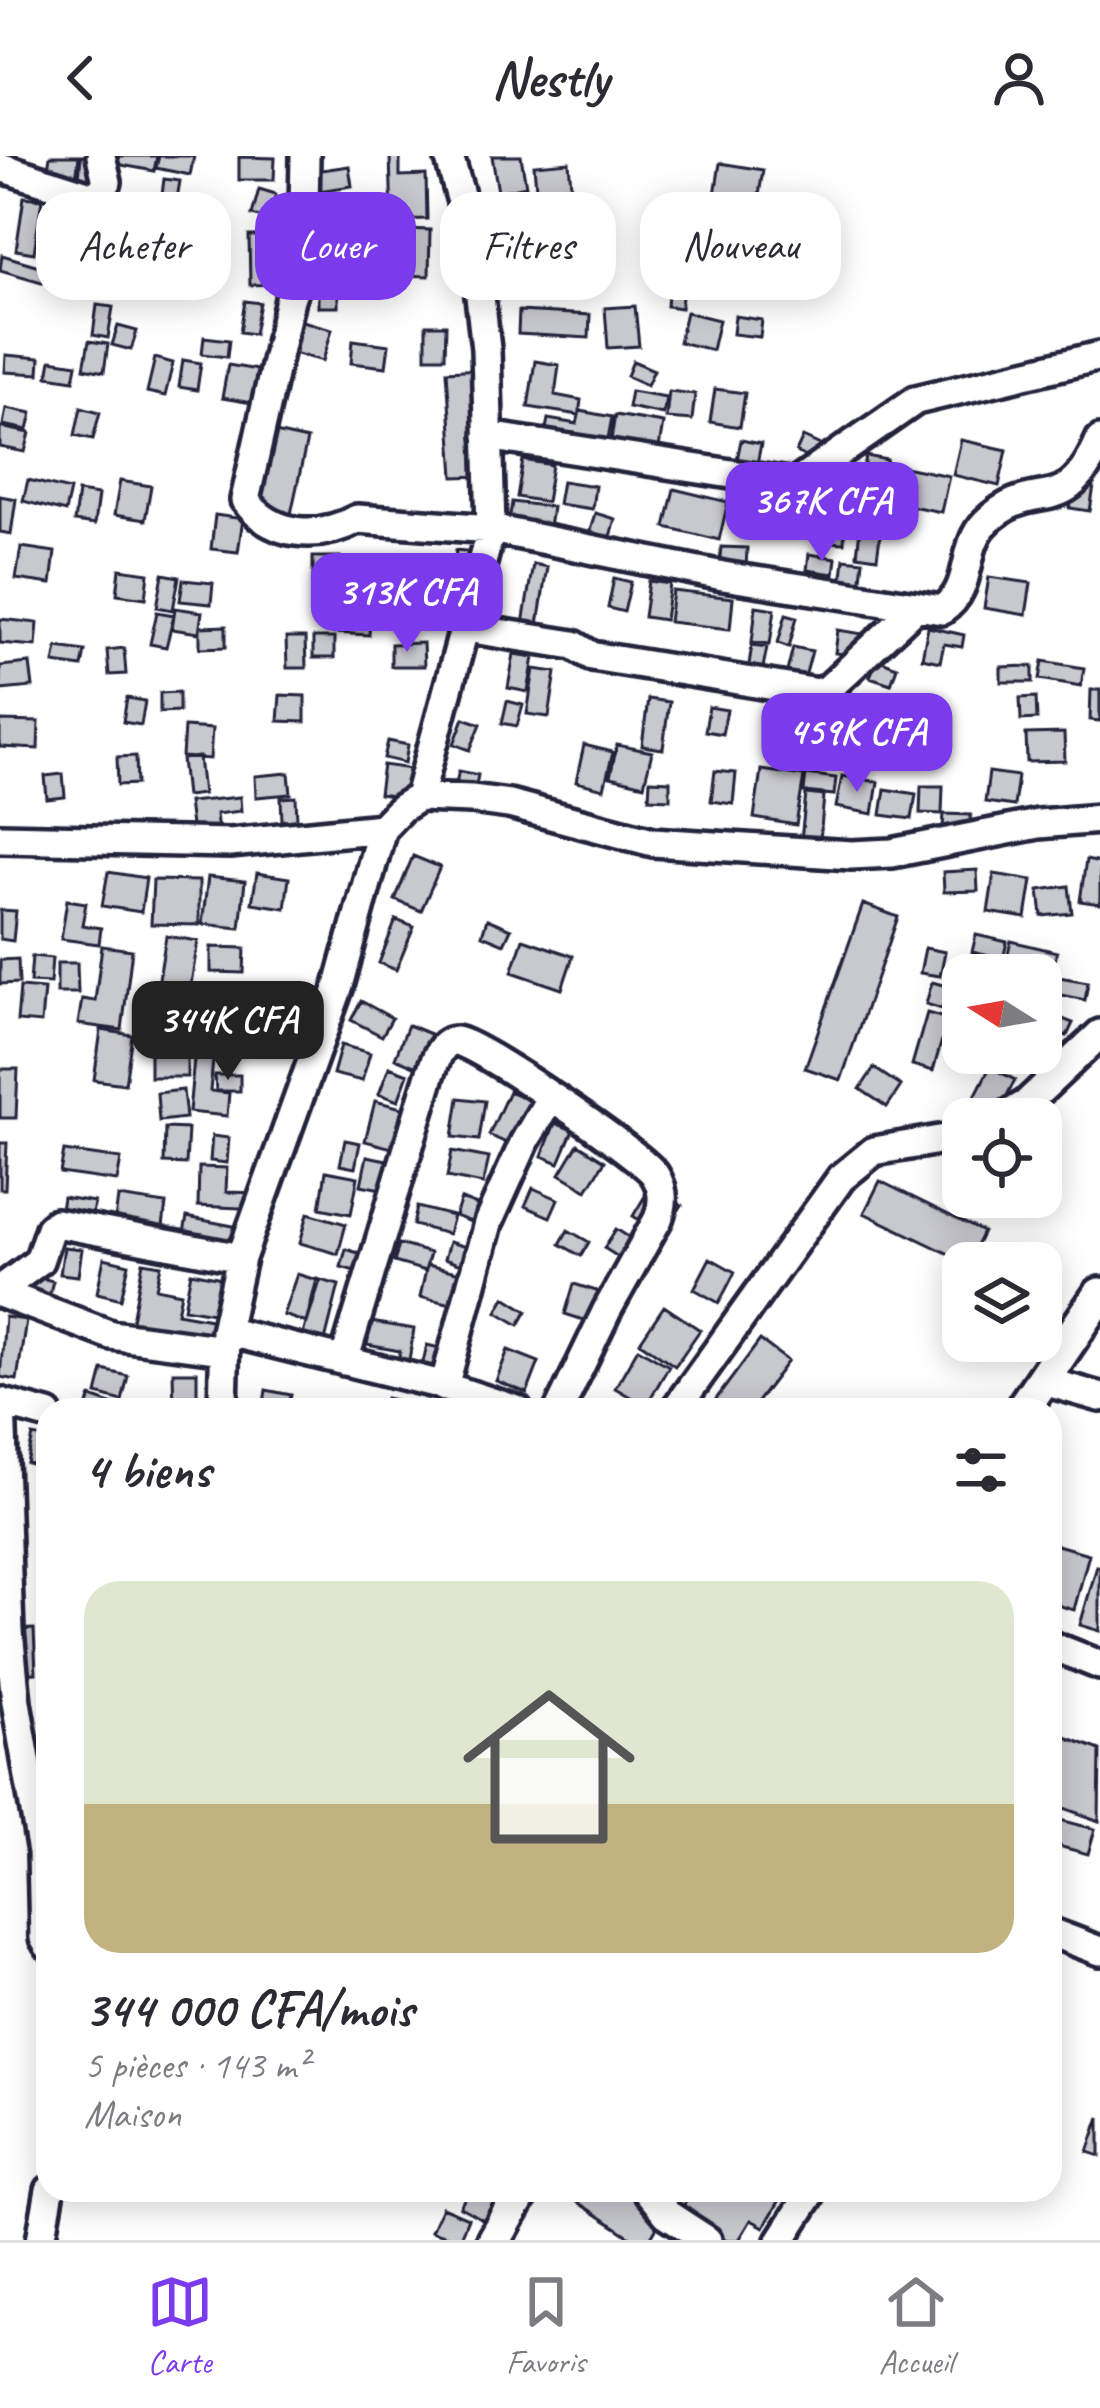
<!DOCTYPE html>
<html lang="fr">
<head>
<meta charset="utf-8">
<style>
  body { margin:0; font-family:Caveat,sans-serif; background:#f2f2f3; color:#2b2b33; height:100vh; display:flex; flex-direction:column; font-size:45px; white-space:nowrap }
  * { box-sizing:border-box; margin:0 }
  p { font-size:39px; color:#7c7c81 }
  .icon { flex:none; width:66px; height:66px; fill:none; stroke:currentColor; stroke-width:2; stroke-linecap:round; stroke-linejoin:round }
  .map { position:relative; flex:1; overflow:hidden }
  .panel { position:absolute; left:36px; top:1242px; width:1026px; height:804px; display:flex; flex-direction:column; background:#fff; border-radius:36px; box-shadow:0 6px 30px #0003 }
  .panel>* { flex:none }
  .banner { position:absolute; left:36px; top:36px; width:1029px; height:108px; display:flex; gap:24px }
  .needle { width:78px; rotate:281deg }
  .buttons { position:absolute; left:942px; top:798px; display:grid; gap:24px }
  .buttons a { display:grid; place-items:center; width:120px; height:120px; border-radius:24px; background:#fff; box-shadow:0 6px 30px #0003; font-size:60px }
  .price { position:absolute; translate:-50% -102px; padding:0 27px; border-radius:24px; background:#7c3aed; color:#fff; font-size:39px; line-height:78px; filter:drop-shadow(0 3px 6px #0008) }
  .price::after { content:''; position:absolute; left:50%; top:72px; width:36px; height:27px; margin-left:-18px; background:inherit; clip-path:polygon(0 0,100% 0,50% 100%) }
  .price.active { background:#222; color:#fff }
  ul { padding:0; list-style:none }
  li { display:grid; align-content:center; gap:24px; height:636px; padding:0 48px }
  li+li { border-top:3px solid #e1e1e2 }
  li span { display:grid; place-items:center; height:372px; border-radius:36px; color:#555 }
  li>.icon { margin-inline-start:auto }
  span .icon { width:216px; height:216px; fill:#fffc; stroke-width:1 }
  li b { font-size:51px }
  h2 { display:flex; justify-content:space-between; align-items:center; height:144px; padding:0 48px; font-size:51px }
  .chip { padding:0 42px; border-radius:36px; background:#fff; box-shadow:0 6px 30px #0003; font-size:42px; line-height:108px }
  .chip.active { background:#7c3aed; color:#fff }
  header { display:flex; justify-content:space-between; align-items:center; height:156px; padding:0 48px; background:#fff; font-size:54px; font-weight:600 }
  .tab-bar { display:flex; justify-content:space-around; align-items:center; height:168px; border-top:3px solid #e1e1e2; background:#fff; font-size:33px; color:#7c7c81 }
  .tab-bar a { display:grid; justify-items:center; gap:6px }
  .tab-bar .active { color:#7c3aed }
  .map>svg:first-child { display:block }
  .building { fill:#c8c8cf; stroke:#22223b; stroke-width:3 }
  .lines { fill:none; stroke-linecap:round; stroke-linejoin:round }
  .minor-casing { stroke:#22223b; stroke-width:36 }
  .tertiary-casing { stroke:#22223b; stroke-width:42 }
  .minor { stroke:#fff; stroke-width:27 }
  .tertiary { stroke:#fff; stroke-width:33 }
</style>
</head>
<body>
<header><svg class="icon" aria-label="back" viewBox="0 0 24 24"><path d="M15 5l-7 7 7 7"/></svg>Nestly<svg class="icon" aria-label="person" viewBox="0 0 24 24"><circle cx="12" cy="8" r="4"/><path d="M4 21q1-7 8-7t8 7"/></svg></header>
<div class="map">
<svg width="1100" height="2084" viewBox="0 0 1100 2084">
  <rect width="100%" height="100%" fill="#fff"/>
  <filter id="ink" filterUnits="userSpaceOnUse"><feTurbulence type="fractalNoise" baseFrequency=".00833" numOctaves="2"/><feDisplacementMap in="SourceGraphic" scale="24" xChannelSelector="R" yChannelSelector="G"/><feConvolveMatrix kernelMatrix="1 2 1 2 8 2 1 2 1" color-interpolation-filters="sRGB"/></filter>
  <g filter="url(#ink)">
    <!-- building -->
    <path class="building" d="M50,0H79L76,23L47,19Z
      M81,0H99L95,34L78,32Z
      M117,0H157L154,15L116,8Z
      M159,0H194L190,19L156,12Z
      M390,0H400V20L426,19L427,63L392,64Z
      M492,0H521L526,30L498,36Z
      M239,1L275,2L274,24H239Z
      M569,6L571,30L536,32L534,9Z
      M720,7L763,14L754,71L711,64Z
      M349,10L352,30L318,35L315,15Z
      M164,23L180,25L176,49L161,47Z
      M259,33L276,38L270,64L252,59Z
      M24,41L42,43L34,97L16,94Z
      M122,55L156,56L155,85L120,84Z
      M206,55L222,56L221,81L205,80Z
      M53,61L88,70L82,93L47,84Z
      M399,73L430,74L429,120L397,119Z
      M323,74L356,75L355,104L322,103Z
      M249,80H278L279,128L250,129Z
      M540,96L544,129L503,135L500,101Z
      M2,99L66,118L62,132L0,114Z
      M203,99H219V124L202,123Z
      M152,105L183,108L181,125L150,121Z
      M385,111L386,124L361,126L360,113Z
      M669,126L683,128L681,152L667,150Z
      M318,132H338V151H318Z
      M245,145L260,147L254,178L240,176Z
      M97,149L113,151L108,182L93,179Z
      M635,150L639,190L608,192L605,152Z
      M519,155L590,159L589,182L518,178Z
      M686,156L719,164L712,194L679,186Z
      M735,160L762,164L760,181L733,178Z
      M302,165L332,173L323,205L293,197Z
      M426,169H446L445,201H426Z
      M118,170L137,175L131,194L112,189Z
      M204,181L229,184L227,201L202,198Z
      M353,184L389,189L386,211L351,207Z
      M89,185L108,188L104,216L84,212Z
      M6,199L40,202L39,218L5,216Z
      M155,202L173,207L165,240L147,236Z
      M51,204L77,208L74,224L48,220Z
      M183,204L201,207L197,234L179,231Z
      M535,205L559,209L555,239L581,244L579,259L528,251Z
      M633,205L654,214L647,229L627,220Z
      M228,209L263,215L258,248L222,242Z
      M479,213L485,320L454,321L447,215Z
      M715,233L745,237L740,271L710,266Z
      M631,235L666,241L663,258L628,251Z
      M669,235L695,238L692,264L666,262Z
      M81,251L100,256L93,283L75,279Z
      M6,252L32,257L28,274L3,269Z
      M580,255L612,261L604,304L542,293L548,263L577,268Z
      M615,259L663,267L659,292L611,284Z
      M0,271L30,277L25,296L0,291Z
      M271,276L307,284L286,381L249,373Z
      M803,281L831,294L824,310L796,296Z
      M741,284L761,288L753,328L733,324Z
      M961,284L1007,294L999,330L953,319Z
      M866,300L887,304L881,336L861,332Z
      M523,304L552,309L546,346L517,341Z
      M900,310L949,320L941,356L892,346Z
      M1076,315L1096,318L1090,355L1070,352Z
      M28,324L70,334L65,356L23,345Z
      M120,325L151,330L145,364L114,359Z
      M562,325L595,330L592,353L558,348Z
      M674,333L728,346L719,384L665,371Z
      M78,336L98,339L94,369L74,366Z
      M0,340L16,343L11,378L0,376Z
      M512,346L552,351L546,393L506,388Z
      M826,355L846,356L844,387L824,386Z
      M862,356L883,359L877,402L857,399Z
      M595,357L615,363L604,402L584,396Z
      M215,359L243,363L238,396L211,393Z
      M21,391L55,396L51,428L16,423Z
      M721,391L747,392L746,413L719,412Z
      M456,394L483,397L481,417L454,414Z
      M408,398H423L422,428L406,427Z
      M809,398L836,402L834,418L807,414Z
      M313,401H340V436H313Z
      M844,403L863,405L860,432L841,429Z
      M344,406H360L361,432L345,433Z
      M533,408L547,411L535,488L520,486Z
      M120,413L149,417L146,442L117,438Z
      M163,418L179,421L173,454L157,451Z
      M989,421L1031,427L1026,459L984,452Z
      M614,422L631,426L624,456L608,452Z
      M183,424L213,427L211,448L180,445Z
      M649,425L670,428L665,464L644,461Z
      M673,435L733,442L730,473L669,466Z
      M337,443L371,444L369,479L334,477Z
      M756,450L775,453L770,488L752,486Z
      M175,452L202,456L199,477L172,473Z
      M157,456L174,459L166,491L150,488Z
      M786,458L797,461L789,491L778,487Z
      M0,463L38,467L36,490L0,487Z
      M226,470V491L200,492V471Z
      M928,471L964,479L962,491L944,488L940,506L922,502Z
      M838,474L870,479L867,501L835,497Z
      M286,482H305L306,512H287Z
      M313,482H334V502H313Z
      M423,487L424,510H391V488Z
      M752,489L767,491L762,517L748,515Z
      M57,491L85,495L82,511L54,507Z
      M793,491L812,495L801,536L783,532Z
      M124,492L126,518L109,519L107,494Z
      M514,498L534,501L528,536L508,532Z
      M877,503L897,511L891,528L870,521Z
      M1043,505L1084,512L1081,530L1040,523Z
      M30,507L33,531L0,534V510Z
      M1033,510V526H1001V511Z
      M534,513L556,516L549,561L527,558Z
      M1091,534H1100V565L1090,564Z
      M179,536V555L160,556V537Z
      M280,539L305,540V566L278,565Z
      M1036,541L1037,563L1021,564L1020,542Z
      M127,542L145,545L141,569L123,566Z
      M648,543L669,546L663,593L642,590Z
      M507,545L523,549L517,570L502,567Z
      M709,551L727,554L722,578L705,575Z
      M811,559L830,561L828,587L809,586Z
      M464,562L481,568L470,594L454,588Z
      M0,565L39,566L38,593L0,591Z
      M184,571L212,573L210,603L182,601Z
      M1064,577L1065,605L1027,606L1026,578Z
      M388,585L408,589L405,607L384,602Z
      M584,589L613,596L604,633L576,626Z
      M617,589L652,596L644,629L610,621Z
      M136,600L137,628L118,629L117,601Z
      M199,601L203,638L186,640L182,603Z
      M383,609L411,613L406,642L379,638Z
      M761,614L804,620L796,669L754,662Z
      M459,615L478,619L474,639L454,634Z
      M715,615L736,617L733,648L711,645Z
      M989,616L1018,620L1014,650L985,646Z
      M289,617L291,638L256,641L255,620Z
      M63,618L65,641L47,643L45,620Z
      M806,618L836,622L834,639L804,636Z
      M842,620L878,626L873,658L836,651Z
      M650,624L670,625V643L649,642Z
      M921,630H943L942,658L920,657Z
      M885,633L916,638L912,663L881,659Z
      M806,638L824,640L819,695L800,693Z
      M240,641L241,655L216,658L219,683L193,686L188,646Z
      M296,641L297,664L282,665L281,642Z
      M944,658L971,659L970,686L942,684Z
      M413,700L440,711L421,755L395,744Z
      M1086,704L1100,707V748L1080,745Z
      M977,714L978,735L944,736L943,716Z
      M108,716L146,722L141,756L102,750Z
      M257,717L289,722L285,752L252,747Z
      M994,718L1032,724L1026,762L988,756Z
      M208,721L245,725L240,772L202,768Z
      M153,724L199,725V769L151,768Z
      M1069,730L1072,757L1042,760L1039,734Z
      M67,744L86,747L82,769L101,772L99,788L61,783Z
      M863,748L898,761L841,924L805,912Z
      M0,754L16,755L13,785L0,783Z
      M487,763L511,773L504,788L482,779Z
      M396,764L414,771L396,814L379,807Z
      M976,779L1007,786L1003,803L972,796Z
      M166,780L198,785L190,834L158,829Z
      M523,783L573,800L562,833L512,816Z
      M1011,785L1057,796L1053,813L1007,803Z
      M102,790L132,794L122,874L78,868L82,843L95,845Z
      M211,791L245,792L244,817L211,816Z
      M925,792L945,796L940,820L920,817Z
      M32,800L52,802L50,827L30,826Z
      M973,800L1003,805L1001,819H970Z
      M18,803L19,827L0,828V804Z
      M57,807H77L78,837H57Z
      M1059,821L1088,826L1085,844L1056,838Z
      M932,826L961,834L955,857L926,848Z
      M20,831L44,833L41,867L17,865Z
      M267,831L305,837L298,877L261,871Z
      M361,845L392,862L382,880L351,864Z
      M927,857L948,863L933,915L912,909Z
      M1050,858L1073,867L1067,880L1046,871Z
      M200,862L243,869L239,892L196,886Z
      M408,869L445,884L431,917L395,902Z
      M101,874L132,879L125,928L94,924Z
      M150,888L187,889V921H150Z
      M341,889L370,897L362,925L333,918Z
      M195,892L214,894L210,935L229,937L227,960L189,956Z
      M389,911L408,918L398,945L379,938Z
      M990,911L1015,924L998,957L973,944Z
      M874,912L901,930L887,951L860,933Z
      M0,913H18L16,962H0Z
      M215,919H240V935H216Z
      M183,934L186,962L159,965L157,937Z
      M509,935L546,951L526,996L489,979Z
      M459,942L485,945L479,984L453,981Z
      M375,945L402,952L392,992L365,985Z
      M955,953L972,963H963V1009L933,991Z
      M555,967L573,974L559,1007L542,1000Z
      M165,972L188,973L186,1008L164,1007Z
      M212,980L229,982L227,1007L210,1005Z
      M345,984L360,987L355,1012L340,1009Z
      M0,987H7L5,1033H0Z
      M578,988L605,1005L587,1034L560,1018Z
      M64,995L121,1003L117,1025L60,1017Z
      M452,995L489,1002L483,1028L447,1021Z
      M367,1000L387,1004L381,1033L361,1029Z
      M199,1011L227,1012L226,1036L261,1037V1053L198,1050Z
      M326,1015L358,1021L351,1058L320,1052Z
      M880,1025L983,1076L968,1107L864,1057Z
      M651,1030L682,1049L663,1079L633,1060Z
      M533,1032L558,1043L550,1061L525,1050Z
      M63,1041L94,1046L89,1079L58,1074Z
      M118,1041L166,1048L162,1078L114,1071Z
      M461,1043L485,1052L479,1069L455,1060Z
      M417,1051L453,1060L448,1078L413,1069Z
      M308,1057L346,1068L338,1098L300,1087Z
      M187,1061L238,1071L230,1107L180,1097Z
      M616,1073L649,1094L637,1113L604,1092Z
      M568,1074L589,1086L581,1100L560,1088Z
      M449,1086L473,1093L467,1111L444,1103Z
      M399,1088L430,1097L425,1115L394,1106Z
      M64,1091L82,1093L78,1120L60,1118Z
      M346,1093L380,1104L375,1121L341,1111Z
      M104,1102L129,1108L121,1143L97,1137Z
      M710,1102L735,1116L719,1147L694,1133Z
      M143,1106L161,1109L156,1132L181,1137L177,1157L227,1166L225,1181L197,1176L194,1192L129,1180Z
      M427,1109L478,1121L471,1152L420,1141Z
      M19,1116L53,1125L47,1148L14,1139Z
      M191,1116L237,1125L230,1160L184,1152Z
      M297,1118L320,1125L307,1167L283,1159Z
      M317,1123L339,1129L321,1201L299,1195Z
      M574,1128L609,1139L599,1169L565,1158Z
      M505,1141L527,1155L519,1169L497,1156Z
      M664,1150L700,1174L675,1210L640,1186Z
      M5,1161L26,1164L17,1224L0,1221Z
      M371,1166L414,1173L406,1223L396,1222L400,1195L367,1189Z
      M760,1184L788,1205L751,1254H708Z
      M427,1189L461,1197L455,1223L421,1215Z
      M638,1192L669,1210L646,1250L615,1232Z
      M508,1194L539,1206L527,1237L496,1225Z
      M103,1214L128,1220L122,1245L97,1238Z
      M173,1216H197V1254H174Z
      M266,1234L291,1239L288,1254H263Z
      M91,1241L117,1250L115,1254H86Z
      M386,1242L417,1249L416,1254H383Z
      M33,1280L48,1283V1312L27,1307Z
      M1050,1387L1089,1398L1074,1454L1050,1447Z
      M1097,1410L1100,1411V1475L1080,1469Z
      M34,1473L36,1517L8,1518L6,1474Z
      M1055,1577L1100,1594L1099,1665L1050,1647V1590Z
      M1060,1664L1095,1673L1088,1698L1054,1689Z
      M1100,1961V2000L1088,1996Z
      M469,2034H486L501,2043L488,2066L460,2051Z
      M559,2034H631L666,2056L649,2084H635Z
      M693,2034H763L780,2044L764,2071L751,2064L739,2084H724L679,2057Z
      M442,2051L468,2062L459,2084L431,2075Z"/>
    <g class="lines">
      <defs>
        <path id="minor" d="M305,0L303,106L290,143L245,344C272,381 318,384 357,363L491,373L723,420L942,454C975,432 960,392 986,366C1036,318 1065,368 1100,284
          M0,11L97,42L107,26L101,0
          M488,280L795,328L916,244L1100,200
          M466,472L574,489L592,500L818,537L828,533L917,450
          M419,641L491,373L486,193L474,88L449,0
          M0,682L230,687L382,672
          M1001,963L1026,948L1100,878
          M0,1134L39,1105L50,1072L56,1067L241,1102
          M0,1137L111,1179L224,1194
          M225,1175L434,1227L517,1254
          M344,1205L430,919C435,907 439,885 456,885C476,886 643,1000 655,1019C664,1033 664,1048 658,1063L607,1154L559,1254
          M1040,1224L1100,1241
          M444,1231L488,1067L525,985L551,941
          M0,1246L48,1259
          M1,1246L9,1475L16,1546L42,1696L44,1782L48,1789
          M223,1254L225,1175L241,1102L339,830L382,672L401,652L419,641L471,643L509,648L653,686L851,699L892,697L1038,668L1100,663
          M675,1254L841,1022L874,995L963,980
          M1050,1489L1100,1509
          M1050,1776L1100,1795
          M647,2034L667,2058L707,2084
          M41,2084L50,2034
          M781,2084L813,2034"/>
        <path id="tertiary" d="M1022,1254L1100,1139
          M494,2084L523,2034"/>
      </defs>
      <!-- minor casing -->
      <use href="#minor" class="minor-casing"/>
      <!-- tertiary casing -->
      <use href="#tertiary" class="tertiary-casing"/>
      <!-- minor -->
      <use href="#minor" class="minor"/>
      <!-- tertiary -->
      <use href="#tertiary" class="tertiary"/>
    </g>
  </g>
</svg>
<div class="buttons">
<a><svg class="needle" viewBox="-14 -14 28 28"><path d="M0-13l5 13h-10z" fill="#e53935"/><path d="M0 13l5-13h-10z" fill="#7c7c81"/></svg></a>
<a><svg class="icon" aria-label="locate" viewBox="0 0 24 24"><circle cx="12" cy="12" r="6"/><path d="M12 2v4M12 18v4M2 12h4M18 12h4"/></svg></a>
<a><svg class="icon" aria-label="layers" viewBox="0 0 24 24"><path d="M12 4l9 5-9 5-9-5zM3 14l9 5 9-5"/></svg></a>
</div>
<b class="price" style="left:822px;top:408px">367K CFA</b>
<b class="price" style="left:407px;top:499px">313K CFA</b>
<b class="price" style="left:857px;top:639px">459K CFA</b>
<b class="price active" style="left:228px;top:927px">344K CFA</b>
<div class="banner">
<a class="chip">Acheter</a>
<a class="chip active">Louer</a>
<a class="chip">Filtres</a>
<a class="chip">Nouveau</a>
</div>
<section class="panel">
<h2>4 biens<svg class="icon" aria-label="filters" viewBox="0 0 24 24"><path d="M4 7h16M4 17h16"/><circle cx="9" cy="7" r="2"/><circle cx="15" cy="17" r="2"/></svg></h2>
<ul>
<li><span style="background:linear-gradient(#dfe7d0 60%,#c2b280 0)"><svg class="icon" aria-label="home" viewBox="0 0 24 24"><path d="M3 11l9-7 9 7M6 9v11h12V9"/></svg></span><div><b>344 000 CFA/mois</b><p>5 pièces · 143 m²</p><p>Maison</p></div></li>
</ul>
</section>
</div>
<nav class="tab-bar">
<a class="active"><svg class="icon" aria-label="map" viewBox="0 0 24 24"><path d="M3 6l6-2 6 2 6-2v14l-6 2-6-2-6 2zM9 4v14M15 6v14"/></svg>Carte</a>
<a><svg class="icon" aria-label="saved" viewBox="0 0 24 24"><path d="M7 4h10v16l-5-4-5 4z"/></svg>Favoris</a>
<a><svg class="icon" aria-label="home" viewBox="0 0 24 24"><path d="M3 11l9-7 9 7M6 9v11h12V9"/></svg>Accueil</a>
</nav>
</body>
</html>
